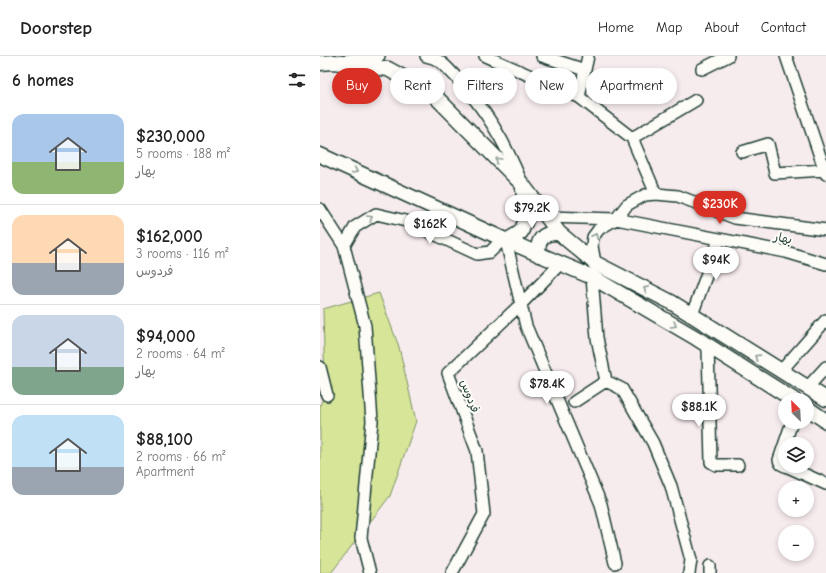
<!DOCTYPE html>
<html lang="en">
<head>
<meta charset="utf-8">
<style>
  body { margin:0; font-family:"Comic Neue","Playpen Sans Arabic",sans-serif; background:#f6f6f6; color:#222; height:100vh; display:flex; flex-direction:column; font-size:15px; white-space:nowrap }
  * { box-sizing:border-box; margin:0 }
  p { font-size:13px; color:#767676 }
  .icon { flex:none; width:22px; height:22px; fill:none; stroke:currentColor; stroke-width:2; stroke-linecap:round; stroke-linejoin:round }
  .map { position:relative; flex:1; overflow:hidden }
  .panel { display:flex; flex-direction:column; background:#fff; width:320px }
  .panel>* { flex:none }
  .banner { position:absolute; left:12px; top:12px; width:380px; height:36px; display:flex; gap:8px }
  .needle { width:26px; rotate:336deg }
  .controls { position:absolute; left:458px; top:337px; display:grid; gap:8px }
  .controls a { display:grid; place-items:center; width:36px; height:36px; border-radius:50%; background:#fff; box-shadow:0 2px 6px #0003; font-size:20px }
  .price { position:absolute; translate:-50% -34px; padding:0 9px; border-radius:14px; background:#fff; color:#222; font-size:13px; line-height:26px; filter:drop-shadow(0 1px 2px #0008) }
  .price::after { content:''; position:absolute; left:50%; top:24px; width:12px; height:9px; margin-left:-6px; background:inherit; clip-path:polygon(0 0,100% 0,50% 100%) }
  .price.active { background:#d93025; color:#fff }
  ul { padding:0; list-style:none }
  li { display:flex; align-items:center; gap:12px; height:100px; padding:0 12px }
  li+li { border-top:1px solid #e0e0e0 }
  li span { display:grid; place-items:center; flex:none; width:112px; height:80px; border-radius:12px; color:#555 }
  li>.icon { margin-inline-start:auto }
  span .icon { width:48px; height:48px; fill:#fffc; stroke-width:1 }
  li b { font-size:17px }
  h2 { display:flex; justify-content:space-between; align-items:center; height:48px; padding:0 12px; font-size:17px }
  .chip { padding:0 14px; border-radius:18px; background:#fff; box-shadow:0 2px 6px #0003; font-size:14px; line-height:36px }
  .chip.active { background:#d93025; color:#fff }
  header { display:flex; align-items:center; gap:24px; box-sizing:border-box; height:56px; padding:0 20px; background:#fff; border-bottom:1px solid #e0e0e0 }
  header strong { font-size:19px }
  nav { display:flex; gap:22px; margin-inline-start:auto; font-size:14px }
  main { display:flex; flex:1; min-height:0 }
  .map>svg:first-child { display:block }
  .green { fill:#d6e598; stroke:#7a9166 }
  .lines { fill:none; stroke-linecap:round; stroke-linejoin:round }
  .minor-casing { stroke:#1f3d34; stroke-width:14 }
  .major-casing { stroke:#1f3d34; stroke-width:17 }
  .minor { stroke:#fdfcf7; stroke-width:11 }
  .major { stroke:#fdfcf7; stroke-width:14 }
  .oneway { stroke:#8e9c96 }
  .labels { text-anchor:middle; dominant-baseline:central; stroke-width:4; stroke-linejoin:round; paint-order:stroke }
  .street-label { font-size:12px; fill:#1f3d34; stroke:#fdfcf7 }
</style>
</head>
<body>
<header>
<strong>Doorstep</strong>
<nav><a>Home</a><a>Map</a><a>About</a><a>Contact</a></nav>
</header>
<main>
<section class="panel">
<h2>6 homes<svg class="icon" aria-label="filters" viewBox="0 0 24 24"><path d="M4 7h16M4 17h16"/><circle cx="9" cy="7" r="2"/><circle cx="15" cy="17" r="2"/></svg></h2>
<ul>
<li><span style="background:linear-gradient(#a9c7e8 60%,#8fb573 0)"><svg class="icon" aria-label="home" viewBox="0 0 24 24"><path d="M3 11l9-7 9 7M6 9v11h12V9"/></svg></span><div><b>$230,000</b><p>5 rooms · 188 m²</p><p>بهار</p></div></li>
<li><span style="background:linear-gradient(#ffd9b3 60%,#9aa5b1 0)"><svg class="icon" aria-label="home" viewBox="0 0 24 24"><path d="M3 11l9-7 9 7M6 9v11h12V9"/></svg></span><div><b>$162,000</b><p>3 rooms · 116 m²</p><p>فردوس</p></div></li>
<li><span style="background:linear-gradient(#c9d6e8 65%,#7fa58c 0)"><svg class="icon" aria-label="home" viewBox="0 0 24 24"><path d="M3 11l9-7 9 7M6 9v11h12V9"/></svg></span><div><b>$94,000</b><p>2 rooms · 64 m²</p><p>بهار</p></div></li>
<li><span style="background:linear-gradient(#bfe0f5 65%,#9aa5b1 0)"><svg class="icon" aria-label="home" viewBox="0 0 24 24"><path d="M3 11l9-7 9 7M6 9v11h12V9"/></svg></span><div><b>$88,100</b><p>2 rooms · 66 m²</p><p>Apartment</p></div></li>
</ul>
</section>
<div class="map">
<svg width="506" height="517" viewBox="0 0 506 517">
  <rect width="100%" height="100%" fill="#f7eced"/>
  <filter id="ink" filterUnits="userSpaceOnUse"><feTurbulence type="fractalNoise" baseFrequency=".025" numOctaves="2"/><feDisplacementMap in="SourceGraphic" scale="8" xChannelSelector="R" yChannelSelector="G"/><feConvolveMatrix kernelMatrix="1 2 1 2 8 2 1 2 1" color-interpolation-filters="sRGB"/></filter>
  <g filter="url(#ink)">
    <!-- green -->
    <path class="green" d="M59,237L79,291L96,365L70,440L11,517H0V350L5,336L3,253Z"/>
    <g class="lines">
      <defs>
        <path id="minor" d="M106,0C120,2 127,12 136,21C166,54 184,84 201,125
          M165,0L259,41L312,82L336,138
          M222,0L265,14
          M466,0L506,118
          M28,4L59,0
          M382,13L408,0
          M259,41L268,0
          M312,82L376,44
          M422,96L448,88L455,117L505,114
          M0,153L24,190L45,270L52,365L41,482L50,517
          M226,161L296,163L466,196L506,208
          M186,185L206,270L281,448L295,507
          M24,190L35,171L56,158L86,165L157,198L170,196L183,183
          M275,207L272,190L273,181L279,173L296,163L307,149L325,139L336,138L358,140L415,162L506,174
          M372,259L399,184
          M388,291L391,406L396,409H418
          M0,311L7,339
          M461,315L506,264
          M286,325L302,333L333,387L351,430L371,504L369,517
          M487,332L506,311
          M254,346L286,325L277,282L272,221
          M465,410L461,408L459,404L472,366
          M466,410L506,428
          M132,517L164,458L157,395L128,317L201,248L240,208
          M390,517V510"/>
        <path id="major" d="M0,7L14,6L68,13L112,37L202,128L239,177L275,207L351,246L506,343
          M0,99L183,183L272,221L376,282L474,344
          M186,185L201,176L207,161L203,133
          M219,199C216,183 224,176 239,177
          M487,352L506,365"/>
      </defs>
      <!-- minor casing -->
      <use href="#minor" class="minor-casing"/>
      <!-- major casing -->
      <use href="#major" class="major-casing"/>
      <!-- minor -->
      <use href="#minor" class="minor"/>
      <!-- major -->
      <use href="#major" class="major"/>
    </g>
    <!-- one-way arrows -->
    <defs><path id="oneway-chevron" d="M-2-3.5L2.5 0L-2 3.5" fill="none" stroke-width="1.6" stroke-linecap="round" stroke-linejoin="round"/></defs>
    <g class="oneway">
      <use href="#oneway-chevron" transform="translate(178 104) rotate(-135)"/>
      <use href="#oneway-chevron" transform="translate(35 115) rotate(25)"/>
      <use href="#oneway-chevron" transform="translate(50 162) rotate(-30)"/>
      <use href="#oneway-chevron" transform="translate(275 180) rotate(-65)"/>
      <use href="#oneway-chevron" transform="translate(326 233) rotate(-153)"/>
      <use href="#oneway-chevron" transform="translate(354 269) rotate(30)"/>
      <use href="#oneway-chevron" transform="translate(437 301) rotate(-148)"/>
    </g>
  </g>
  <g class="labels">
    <!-- street labels -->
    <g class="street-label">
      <text transform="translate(463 182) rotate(12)">بهار</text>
      <text transform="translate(150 340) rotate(70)">فردوس</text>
    </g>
  </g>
</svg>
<div class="controls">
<a><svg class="needle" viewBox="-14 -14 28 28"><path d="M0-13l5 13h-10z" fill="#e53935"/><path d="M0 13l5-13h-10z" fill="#767676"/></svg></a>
<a><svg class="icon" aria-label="layers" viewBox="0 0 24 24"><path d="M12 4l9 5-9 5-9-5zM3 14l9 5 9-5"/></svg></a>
<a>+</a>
<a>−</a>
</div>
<b class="price active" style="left:400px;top:169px">$230K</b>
<b class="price" style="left:212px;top:173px">$79.2K</b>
<b class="price" style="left:110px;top:189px">$162K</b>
<b class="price" style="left:396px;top:225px">$94K</b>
<b class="price" style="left:227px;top:349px">$78.4K</b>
<b class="price" style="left:379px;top:372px">$88.1K</b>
<div class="banner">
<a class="chip active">Buy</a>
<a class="chip">Rent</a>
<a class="chip">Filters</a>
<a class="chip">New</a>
<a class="chip">Apartment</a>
</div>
</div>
</main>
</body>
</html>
